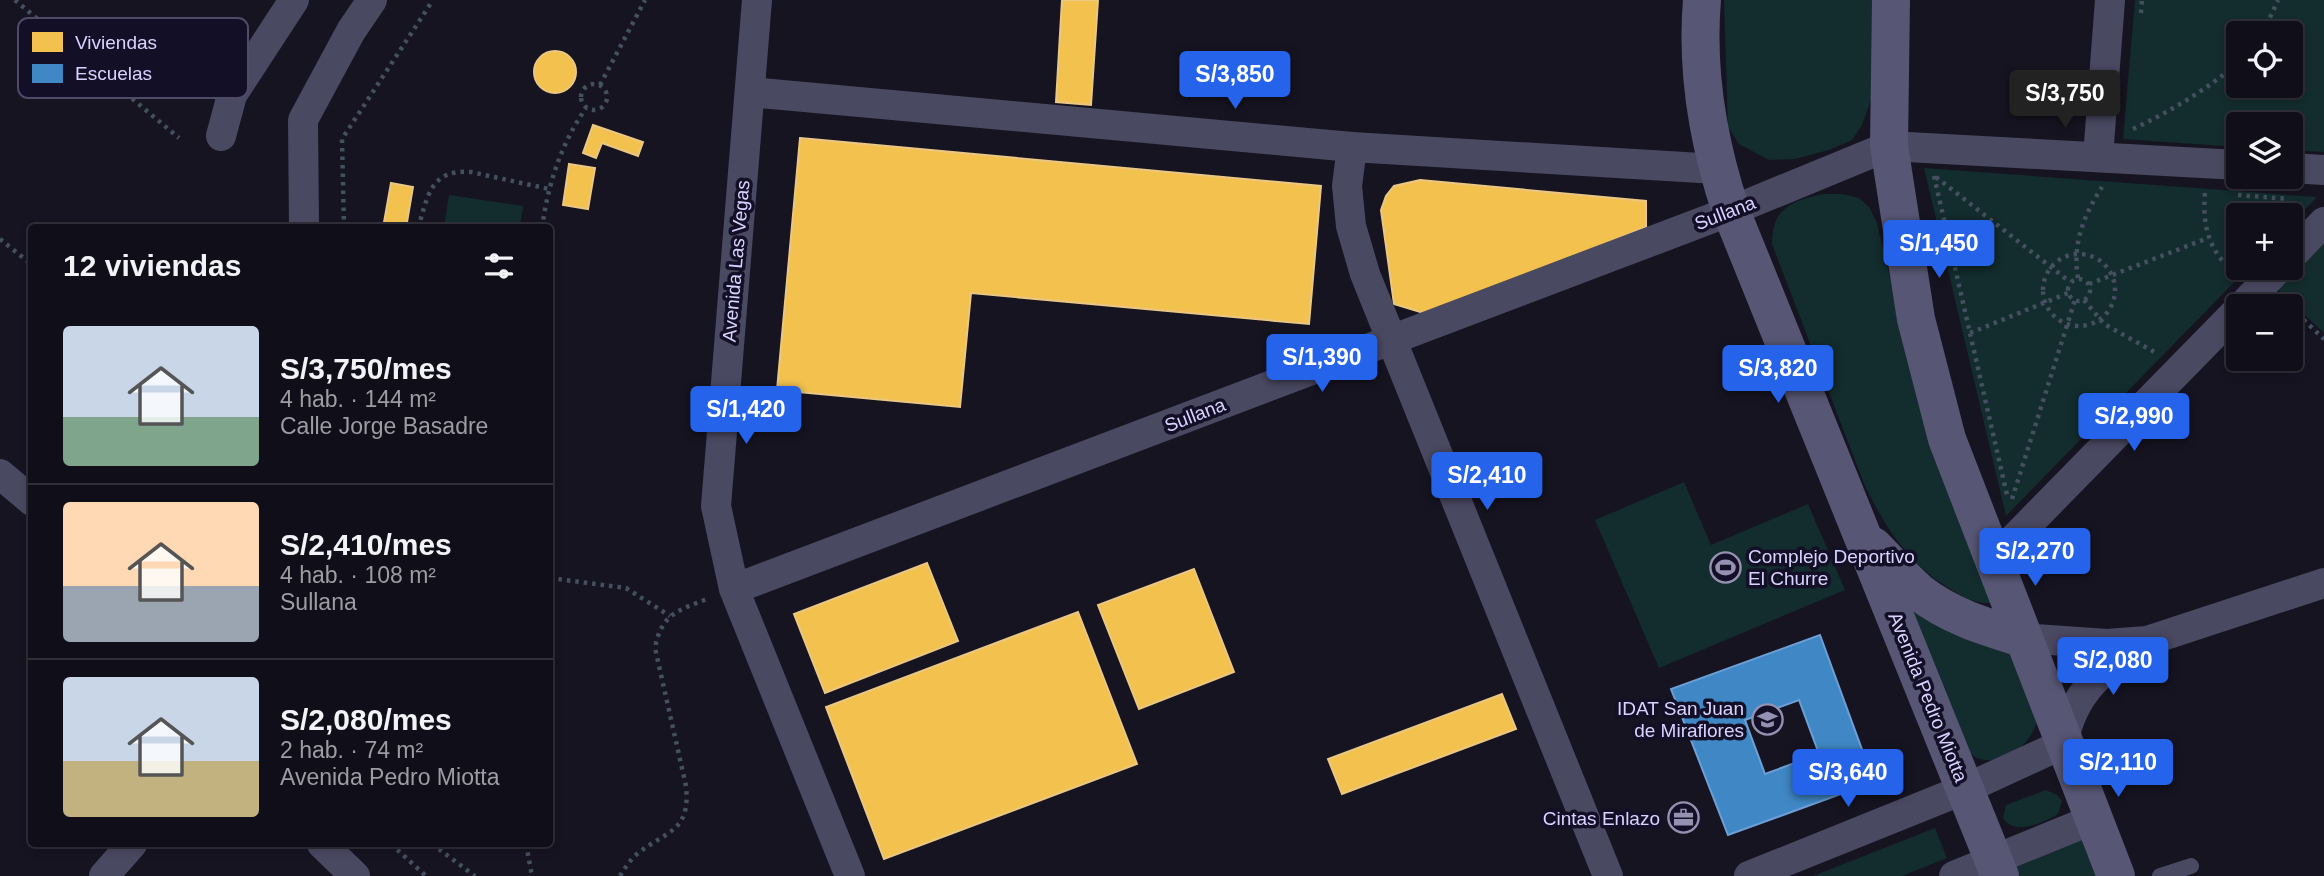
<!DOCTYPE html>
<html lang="es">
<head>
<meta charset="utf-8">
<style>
  body { margin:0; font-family:Helvetica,sans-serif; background:#1e1d26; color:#f1f3f6; height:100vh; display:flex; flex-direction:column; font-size:26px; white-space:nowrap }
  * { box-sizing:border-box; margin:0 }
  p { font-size:23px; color:#9c9ca2 }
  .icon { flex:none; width:38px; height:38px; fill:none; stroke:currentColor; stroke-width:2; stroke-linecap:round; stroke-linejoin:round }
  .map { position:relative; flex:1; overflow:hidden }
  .sheet { position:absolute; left:28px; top:224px; width:525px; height:623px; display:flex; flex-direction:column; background:#100f19; border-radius:7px; box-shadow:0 4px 10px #0003,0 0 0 2px #302f38 }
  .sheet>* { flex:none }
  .tools { position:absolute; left:2226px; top:21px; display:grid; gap:14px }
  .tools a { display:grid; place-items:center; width:77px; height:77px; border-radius:7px; background:#100f19; box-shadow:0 4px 10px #0003,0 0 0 2px #302f38; font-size:35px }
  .price { position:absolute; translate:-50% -60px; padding:0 16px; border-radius:7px; background:#2563eb; color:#fff; font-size:23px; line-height:46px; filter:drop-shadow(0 2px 4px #0008) }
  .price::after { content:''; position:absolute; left:50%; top:42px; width:21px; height:16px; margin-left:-10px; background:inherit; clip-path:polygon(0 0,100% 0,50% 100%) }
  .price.active { background:#222; color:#fff }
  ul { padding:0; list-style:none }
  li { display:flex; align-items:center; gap:21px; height:175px; padding:0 35px }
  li+li { border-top:2px solid #302f38 }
  li span { display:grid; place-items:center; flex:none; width:196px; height:140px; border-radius:7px; color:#555 }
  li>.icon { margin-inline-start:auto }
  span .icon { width:84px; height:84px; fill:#fffc; stroke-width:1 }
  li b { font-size:30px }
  h2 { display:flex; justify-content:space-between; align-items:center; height:84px; padding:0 35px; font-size:30px }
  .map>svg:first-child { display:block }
  .green { fill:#132c2d; fill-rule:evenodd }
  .homes { fill:#f2c14e; stroke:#eac783; stroke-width:2 }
  .schools { fill:#3f88c5; stroke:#6d9fd6; stroke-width:2; fill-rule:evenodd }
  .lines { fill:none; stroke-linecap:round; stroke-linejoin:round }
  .path { stroke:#44505f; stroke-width:4.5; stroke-dasharray:3.5 5; stroke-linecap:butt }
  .service { stroke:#4a4962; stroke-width:16 }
  .minor { stroke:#4a4962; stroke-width:30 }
  .secondary { stroke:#575674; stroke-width:38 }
  .labels { text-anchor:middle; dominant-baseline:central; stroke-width:7; stroke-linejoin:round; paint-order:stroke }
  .street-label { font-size:19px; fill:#d9d4ff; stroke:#130f26 }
  .poi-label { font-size:19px; fill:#d9d4ff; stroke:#130f26; text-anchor:end }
  .key { fill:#130f26; stroke:#4e4a67; stroke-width:2 }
  .key-label { font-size:19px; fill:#d9d4ff }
</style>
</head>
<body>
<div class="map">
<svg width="2324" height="876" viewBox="0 0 2324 876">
  <rect width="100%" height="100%" fill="#161421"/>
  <!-- green -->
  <path class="green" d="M1724,0H1874L1873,94L1862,125L1852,140L1829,150L1795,159L1769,160L1739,144L1728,127Z
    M2135,0H2324V152L2291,150V124H2238V147L2123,139ZM2238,33H2291V86H2238Z
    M1924,168L2317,197L2291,224V215H2238V268H2248L2006,516Z
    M1823,194H1842L1859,198L1869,207L1877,223L1898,313L1991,603C1974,604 1964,597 1950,589C1908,563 1883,525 1863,481L1772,244C1772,208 1791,201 1823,194Z
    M449,195L523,206L520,227H444Z
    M2324,238V333L2276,288Z
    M1684,482L1711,545L1808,504L1845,590L1659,668L1595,520Z
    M1910,608L2013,653C2019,666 2037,697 2038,708C2041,738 2004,771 1975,757C1971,754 1967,749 1964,745Z
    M2046,790L2057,795L2062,801L2058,814C2043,823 2014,836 2003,818L2006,805Z
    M1935,828L1947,858L1902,876H1813Z
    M2084,836L2099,876H2017L2012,863Z"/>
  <!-- homes -->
  <path class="homes" d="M1062,0H1098L1091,105L1056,102Z
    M534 72a21 21 0 1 1 42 0a21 21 0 1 1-42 0Z
    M593,125L643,142L638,156L602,143L596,158L583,153Z
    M800,138L1321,186L1309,324L971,293L960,407L777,390Z
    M569,164L595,168L588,209L563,205Z
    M1420,180L1646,201V227L1430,315L1394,304L1381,210L1386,196L1394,186Z
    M391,183L413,187L406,228H383Z
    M927,563L958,641L825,693L794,614Z
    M1194,569L1234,672L1139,709L1098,605Z
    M1078,612L1137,764L884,859L826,707Z
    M1502,694L1516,729L1342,794L1328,759Z"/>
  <!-- schools -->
  <path class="schools" d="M1820,635L1874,782L1728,835L1671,689ZM1799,700L1819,754L1765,774L1745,720Z"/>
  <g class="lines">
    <!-- path -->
    <path class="path" d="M15,0L179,138
      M2141,13L2142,0
      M2263,33L2278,0
      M581 97a13 13 0 1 1 26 0a13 13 0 1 1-26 0Z
      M600,85L645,0
      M2133,129C2171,111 2206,90 2238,63
      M1934,176L2007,495
      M1936,177L2070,282
      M2205,193C2202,226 2209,251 2235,274
      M2238,195L2289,199
      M344,228L342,139L433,0
      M418,228C428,196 430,169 471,172L549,189
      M542,228C548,184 561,144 586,108
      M0,239L32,265
      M2043 290a36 36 0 1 1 72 0a36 36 0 1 1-72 0Z
      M2078,278C2072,244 2084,215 2102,187
      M2068 290a11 11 0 1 1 22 0a11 11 0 1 1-22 0Z
      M2089,284L2208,238
      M2084,300L2104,324L2158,354
      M2291,308L2324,339
      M1970,333L2068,293
      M2012,499L2075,300
      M550,578L626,588L670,616
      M391,844L426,876
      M432,844L475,876
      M526,844L532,876
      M620,876C625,868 630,860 637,854C665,831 691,833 686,786L655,648C661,614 679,610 707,599"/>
    <!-- service -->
    <path class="service" d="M2160,876L2191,866"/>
    <!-- minor -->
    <path class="minor" d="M757,0L716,506L734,589L850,876
      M750,92L1352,147L1717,169
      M221,136L232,95L294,0
      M1352,147L1347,186L1351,226L1365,274L1608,876
      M2098,157L2110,0
      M2291,168L2324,170
      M304,228L303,120L351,31L372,0
      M2291,256L2324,222
      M2242,306L2279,268
      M0,474L32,501
      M1993,560L2238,310
      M734,589L1731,211L1889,146L2238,165
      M2022,638L2107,644L2147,641L2324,583
      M322,844L355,876
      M104,876L132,844
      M1749,876L1965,789L2063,744C2073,690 2104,668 2147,641
      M1954,876L2094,819"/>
    <!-- secondary -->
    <path class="secondary" d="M1702,0C1696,71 1709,145 1731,211L2000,876
      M1891,0L1889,146L1916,319L1947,439L2116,876
      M1873,546C1888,561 1903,578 1919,592C1949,616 1986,627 2022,638"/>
  </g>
  <!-- icons -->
  <defs>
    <symbol id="stadium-ring" viewBox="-11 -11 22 22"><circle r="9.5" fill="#130f26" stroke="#9591b1" stroke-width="1.5"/><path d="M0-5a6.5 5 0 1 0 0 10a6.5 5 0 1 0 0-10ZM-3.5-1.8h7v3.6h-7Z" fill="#9591b1"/></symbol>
    <symbol id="university-ring" viewBox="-11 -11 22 22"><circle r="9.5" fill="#130f26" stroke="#9591b1" stroke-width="1.5"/><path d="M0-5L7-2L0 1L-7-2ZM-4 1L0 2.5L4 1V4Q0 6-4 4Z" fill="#9591b1"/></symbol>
    <symbol id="office-ring" viewBox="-11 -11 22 22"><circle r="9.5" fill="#130f26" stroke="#9591b1" stroke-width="1.5"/><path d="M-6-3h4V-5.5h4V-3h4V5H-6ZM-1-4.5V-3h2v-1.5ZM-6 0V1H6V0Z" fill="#9591b1"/></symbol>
  </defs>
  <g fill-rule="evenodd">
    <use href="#stadium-ring" x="1708" y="550" width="35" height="35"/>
    <use href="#university-ring" x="1750" y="702" width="35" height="35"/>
    <use href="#office-ring" x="1666" y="800" width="35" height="35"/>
  </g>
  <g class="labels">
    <!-- street labels -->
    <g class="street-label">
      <text transform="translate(1725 213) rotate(-21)">Sullana</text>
      <text transform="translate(736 261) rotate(-85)">Avenida Las Vegas</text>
      <text transform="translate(1195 415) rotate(-21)">Sullana</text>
      <text transform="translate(1928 697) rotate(68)">Avenida Pedro Miotta</text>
    </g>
    <!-- poi labels -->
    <g class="poi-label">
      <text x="1748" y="556" text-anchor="start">Complejo Deportivo<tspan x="1748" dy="22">El Churre</tspan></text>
      <text x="1744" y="708">IDAT San Juan<tspan x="1744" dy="22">de Miraflores</tspan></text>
      <text x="1660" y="818">Cintas Enlazo</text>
    </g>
  </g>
  <!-- legend -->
  <rect x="18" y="18" width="230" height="80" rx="10" class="key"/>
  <rect x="32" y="32" width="31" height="20" fill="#f2c14e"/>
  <rect x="32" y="64" width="31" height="19" fill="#3f88c5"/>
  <g class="key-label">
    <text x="75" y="49">Viviendas</text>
    <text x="75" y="80">Escuelas</text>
  </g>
</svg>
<div class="tools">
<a><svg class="icon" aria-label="locate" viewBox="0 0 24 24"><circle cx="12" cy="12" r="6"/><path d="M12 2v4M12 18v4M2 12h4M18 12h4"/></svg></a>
<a><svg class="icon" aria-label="layers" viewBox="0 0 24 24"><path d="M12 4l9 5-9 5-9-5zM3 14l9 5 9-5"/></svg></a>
<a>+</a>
<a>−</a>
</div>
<b class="price" style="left:1235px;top:111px">S/3,850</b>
<b class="price active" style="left:2065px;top:130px">S/3,750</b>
<b class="price" style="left:1939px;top:280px">S/1,450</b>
<b class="price" style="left:1322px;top:394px">S/1,390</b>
<b class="price" style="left:1778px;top:405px">S/3,820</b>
<b class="price" style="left:746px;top:446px">S/1,420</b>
<b class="price" style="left:2134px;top:453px">S/2,990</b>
<b class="price" style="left:1487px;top:512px">S/2,410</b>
<b class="price" style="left:2035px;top:588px">S/2,270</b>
<b class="price" style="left:2113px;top:697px">S/2,080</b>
<b class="price" style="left:2118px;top:799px">S/2,110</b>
<b class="price" style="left:1848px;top:809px">S/3,640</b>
<section class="sheet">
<h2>12 viviendas<svg class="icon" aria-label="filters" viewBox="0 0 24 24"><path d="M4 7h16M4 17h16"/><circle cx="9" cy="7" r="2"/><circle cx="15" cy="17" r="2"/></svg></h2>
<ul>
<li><span style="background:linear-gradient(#c9d6e8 65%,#7fa58c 0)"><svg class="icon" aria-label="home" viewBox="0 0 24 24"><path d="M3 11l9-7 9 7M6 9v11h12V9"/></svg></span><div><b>S/3,750/mes</b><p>4 hab. · 144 m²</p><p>Calle Jorge Basadre</p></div></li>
<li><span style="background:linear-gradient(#ffd9b3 60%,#9aa5b1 0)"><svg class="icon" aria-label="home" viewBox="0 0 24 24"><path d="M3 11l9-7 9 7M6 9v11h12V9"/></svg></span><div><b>S/2,410/mes</b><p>4 hab. · 108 m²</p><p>Sullana</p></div></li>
<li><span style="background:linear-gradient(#c9d6e8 60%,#c2b280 0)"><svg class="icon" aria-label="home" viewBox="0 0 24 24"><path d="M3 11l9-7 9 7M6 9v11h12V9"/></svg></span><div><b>S/2,080/mes</b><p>2 hab. · 74 m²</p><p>Avenida Pedro Miotta</p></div></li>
</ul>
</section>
</div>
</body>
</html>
